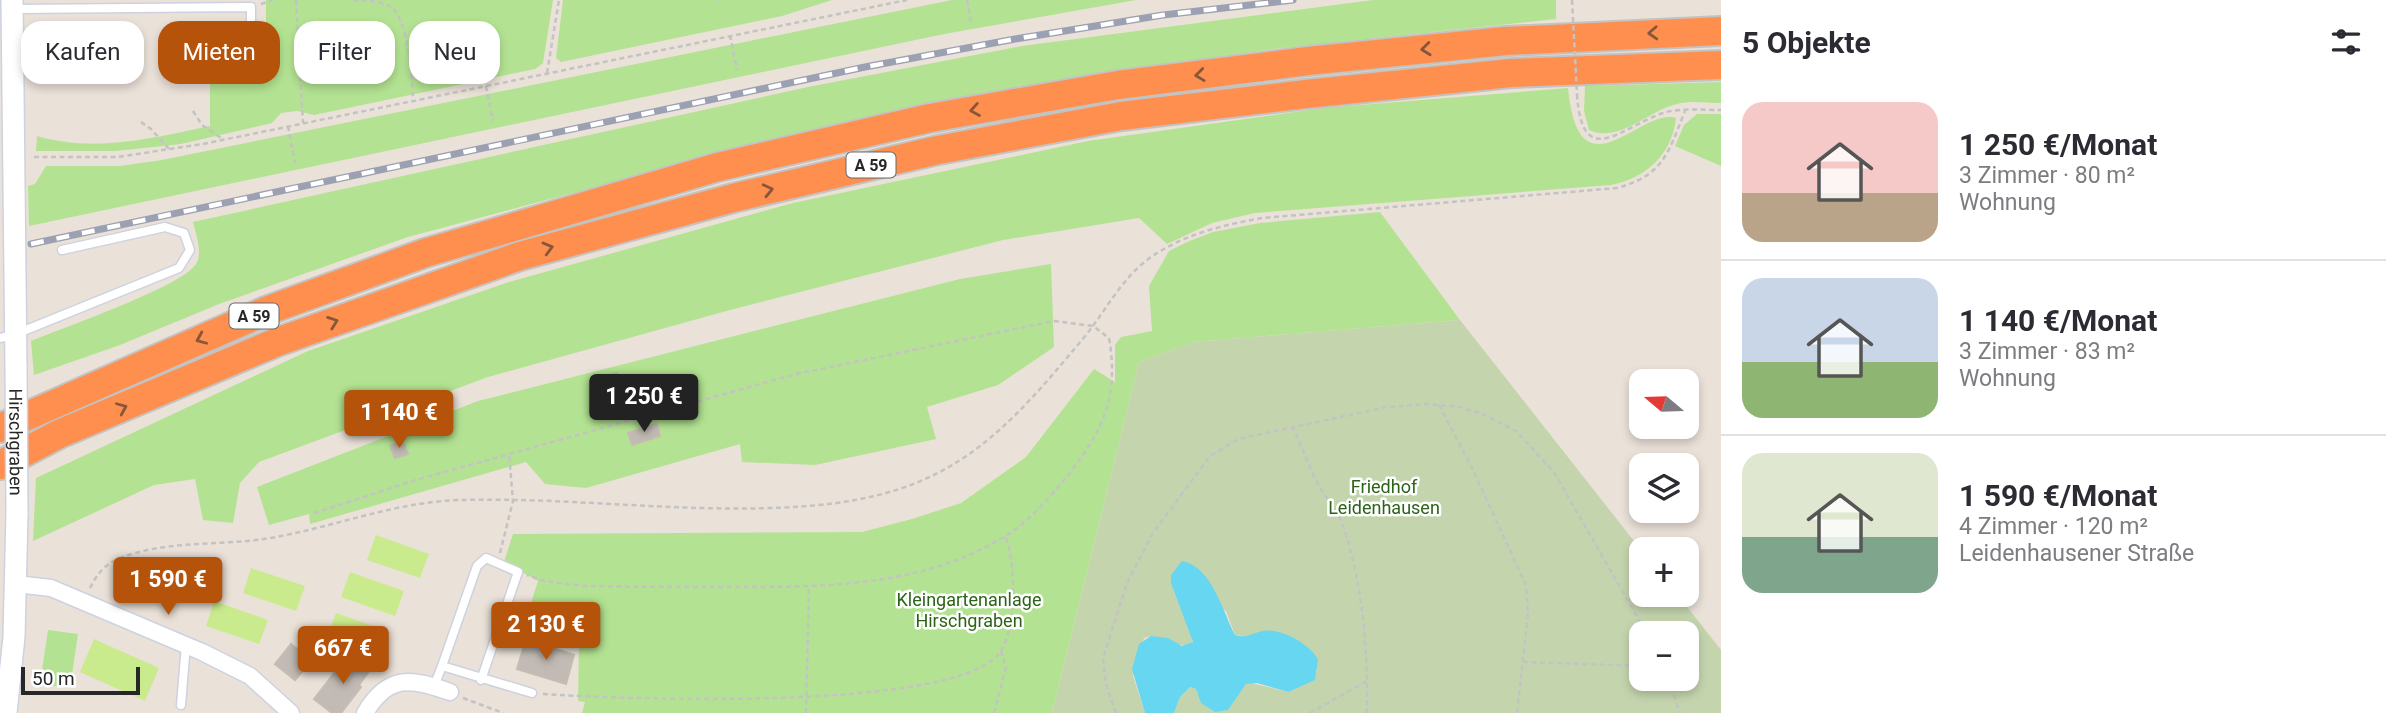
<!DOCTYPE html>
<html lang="de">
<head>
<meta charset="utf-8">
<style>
  body { margin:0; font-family:Roboto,sans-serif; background:#f7f7f7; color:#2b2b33; height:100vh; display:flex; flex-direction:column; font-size:26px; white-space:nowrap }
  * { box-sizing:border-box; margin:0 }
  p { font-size:23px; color:#7c7c81 }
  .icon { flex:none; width:38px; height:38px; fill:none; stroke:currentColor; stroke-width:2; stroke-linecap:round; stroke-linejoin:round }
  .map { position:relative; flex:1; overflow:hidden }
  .panel { display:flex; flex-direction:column; background:#fff; width:665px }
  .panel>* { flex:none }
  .hud { position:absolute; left:21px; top:21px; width:665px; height:63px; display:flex; gap:14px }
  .needle { width:46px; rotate:289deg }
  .controls { position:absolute; left:1629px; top:369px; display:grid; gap:14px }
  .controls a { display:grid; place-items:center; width:70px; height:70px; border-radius:14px; background:#fff; box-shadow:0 4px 10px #0003; font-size:35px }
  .scale { position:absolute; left:21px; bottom:18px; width:119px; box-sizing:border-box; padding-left:7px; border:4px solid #272727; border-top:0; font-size:19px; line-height:24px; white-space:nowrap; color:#272727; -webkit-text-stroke:5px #fff; paint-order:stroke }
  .price { position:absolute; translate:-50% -60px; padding:0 16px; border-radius:7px; background:#b45309; color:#fff; font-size:23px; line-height:46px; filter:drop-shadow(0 2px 4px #0008) }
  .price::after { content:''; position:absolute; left:50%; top:42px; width:21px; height:16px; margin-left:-10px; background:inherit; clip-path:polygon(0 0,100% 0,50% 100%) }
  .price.selected { background:#222; color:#fff }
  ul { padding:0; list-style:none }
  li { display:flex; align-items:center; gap:21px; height:175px; padding:0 21px }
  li+li { border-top:2px solid #e1e1e2 }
  li span { display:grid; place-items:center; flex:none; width:196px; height:140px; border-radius:21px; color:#555 }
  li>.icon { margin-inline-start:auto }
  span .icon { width:84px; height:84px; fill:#fffc; stroke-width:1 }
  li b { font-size:30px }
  h2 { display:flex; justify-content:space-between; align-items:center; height:84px; padding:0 21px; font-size:30px }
  .pill { padding:0 24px; border-radius:21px; background:#fff; box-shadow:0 4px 10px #0003; font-size:24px; line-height:63px }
  .pill.selected { background:#b45309; color:#fff }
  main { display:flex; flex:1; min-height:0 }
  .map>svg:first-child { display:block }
  .green { fill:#b3e392 }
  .cemetery { fill:#c4d5ae; fill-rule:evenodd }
  .pitch { fill:#caeb8d }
  .water { fill:#66d6f1 }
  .building { fill:#c2bbb5; stroke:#c5bdb2; stroke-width:2 }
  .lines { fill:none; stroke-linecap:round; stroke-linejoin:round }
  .lane-casing { stroke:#cdd2e1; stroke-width:11 }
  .street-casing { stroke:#cdd2e1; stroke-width:19 }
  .secondary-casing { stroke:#cdd2e1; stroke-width:24 }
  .highway-casing { stroke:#c3c3c3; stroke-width:32 }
  .path { stroke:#c3c3c3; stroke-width:2.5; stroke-dasharray:5 3.5; stroke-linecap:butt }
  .lane { stroke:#fff; stroke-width:8 }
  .street { stroke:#fff; stroke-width:16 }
  .secondary { stroke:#fff; stroke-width:21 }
  .highway { stroke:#ff8f4e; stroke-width:28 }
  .rail-casing { stroke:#9ba0b2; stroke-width:7 }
  .rail { stroke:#fff; stroke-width:4.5; stroke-dasharray:13; stroke-linecap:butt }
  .secondary-bridge-casing { stroke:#cdd2e1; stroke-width:24; stroke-linecap:butt }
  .path-bridge { stroke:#c3c3c3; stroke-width:2.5; stroke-dasharray:5 3.5; stroke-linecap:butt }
  .secondary-bridge { stroke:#fff; stroke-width:21 }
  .oneway { stroke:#885639 }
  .labels { text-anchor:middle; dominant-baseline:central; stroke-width:5; stroke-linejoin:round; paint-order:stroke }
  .shield { fill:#fff; stroke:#686868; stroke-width:2 }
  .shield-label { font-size:16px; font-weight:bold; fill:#272727 }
  .street-label { font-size:18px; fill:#272727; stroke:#fff }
  .park-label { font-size:18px; fill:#2c6417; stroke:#fff }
</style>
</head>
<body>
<main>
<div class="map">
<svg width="1721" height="713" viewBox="0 0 1721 713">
  <rect width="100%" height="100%" fill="#eae1d8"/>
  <!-- green -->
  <path class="green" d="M266,0H553L543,63L535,69L314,115L297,111L281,113L272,123L181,144L116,151H36L37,136C95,153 153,138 210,126V63L266,66Z
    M563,0H832L782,16L561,62L556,58Z
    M952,0H1136L944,34L29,226L28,186L35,184L46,166H120L162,160Z
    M1373,0H1556V19L1273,49L1082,76L813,129L408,237L219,304L120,345L34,375L31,341C60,329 183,286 196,264C203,253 196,235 193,222L808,87L1022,46Z
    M1721,82V103C1707,103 1690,100 1677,104C1649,110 1619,144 1589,130L1584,111L1585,86Z
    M1568,88C1579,201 1641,106 1676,118C1672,155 1646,178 1611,185L1255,213L1212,223L1167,244L1139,218L1003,240L730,310L488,377L259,462L240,483L233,523L203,520L195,479L154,485L33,541L36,478L308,351L509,282L793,203L1088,141L1323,108Z
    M1697,114H1721V166L1675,146L1684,125Z
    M1380,212L1460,320L1194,342L1139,362L1052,713H582L585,702L578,701L579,643L524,625L538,581L504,562L513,534L862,532L912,519L961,503L1026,457L1094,369L1115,382V345L1121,337L1152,331L1149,286L1169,251L1187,242L1213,232L1260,223Z
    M1051,264L1054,347L998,385L927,407L936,439L815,465L742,462L740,444L586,488L545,484L526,462L310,524L309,514L269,525L257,487L478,401L960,279Z
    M48,630L78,634L70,688L40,684Z"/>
  <!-- cemetery -->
  <path class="cemetery" d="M1460,320L1641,550L1642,595H1678L1721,650V713H1174L1180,697L1190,687L1196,689L1198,695L1251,683L1288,692L1317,672L1315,664L1259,633L1249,637L1235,635L1226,611L1174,591L1194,639L1189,646C1172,646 1163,632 1144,638L1133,676L1145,713H1052L1139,362L1194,342ZM1642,634H1687V679H1642Z"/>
  <!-- pitch -->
  <path class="pitch" d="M376,535L429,554L420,578L367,560Z
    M251,568L305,586L296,611L243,593Z
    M350,572L404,591L395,616L341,597Z
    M214,601L268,620L259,644L206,626Z
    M336,613L390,632L381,657L327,638Z
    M94,639L159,668L145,701L80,672Z"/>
  <!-- water -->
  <path class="water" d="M1182,561C1212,566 1223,613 1235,635C1246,639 1252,633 1263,631C1282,628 1308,643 1318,659L1315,680L1288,692L1257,683L1246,684L1228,710L1215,712L1201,703L1196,689L1190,687L1180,697L1174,713H1145L1132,669L1139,644L1151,636L1168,638L1182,646L1193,642L1171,583V575Z"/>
  <!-- building -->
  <path class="building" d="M617,373L620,386L608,389L605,376Z
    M657,424L660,436L632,445L628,433Z
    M403,441L408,454L395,458L390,446Z
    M526,639L574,655L566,684L517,669Z
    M291,644L302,653L298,659L307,666L295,680L275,664Z
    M349,654L370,670L359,685L361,687L341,713H332L314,699Z"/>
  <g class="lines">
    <defs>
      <path id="lane" d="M15,9L251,7V51
        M0,338L16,334L179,268L190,250L184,233L165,227L62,250
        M442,666L477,566L486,558L518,572L481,680
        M434,686L442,666L532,693
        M181,705L186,644"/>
      <path id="street" d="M16,584L51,588L202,652L250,676L291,713
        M365,713C388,674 411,678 450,692"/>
      <path id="secondary" d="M12,0L16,368
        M6,713L14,637L17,513"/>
      <path id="highway" d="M0,428L266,311L425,253L718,167L930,118L1118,85L1308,61L1506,41L1721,31
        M0,465L59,434L277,342L520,256L733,198L938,150L1121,116L1306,94L1511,73L1721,65"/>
    </defs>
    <!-- lane casing -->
    <use href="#lane" class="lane-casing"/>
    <!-- street casing -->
    <use href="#street" class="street-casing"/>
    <!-- secondary casing -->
    <use href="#secondary" class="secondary-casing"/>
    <!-- highway casing -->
    <use href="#highway" class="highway-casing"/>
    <!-- path -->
    <path class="path" d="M296,0L303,123
      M353,0C365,1 380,0 391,7C408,18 412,78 413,99
      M718,0H719
      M967,0L971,22
      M261,4L273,0
      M730,35L737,70
      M547,73L559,0
      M486,86L493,121
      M1577,94C1582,174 1623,125 1666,112C1682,108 1704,110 1721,110
      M193,111L202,125L224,140
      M141,122L151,129L169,149
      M288,126L295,163
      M34,157H117L203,144L907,0
      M1439,405L1473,470L1526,585L1528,614L1517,713
      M1292,426C1301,444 1307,462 1316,480C1324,497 1337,508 1343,526C1363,584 1368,652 1367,713
      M314,513L416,480L796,374L1054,321L1093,326L1109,338C1119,395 1104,429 1069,474C1051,496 1029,522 1004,537C922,586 830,587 737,587C686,587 635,587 583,586L544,581L527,575
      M500,553L513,501L509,454
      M90,588C96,576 103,566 116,560C160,540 216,546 264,539C330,529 395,501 462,500C577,497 692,515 808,506C948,495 1000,439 1086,335C1106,310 1121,280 1147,260C1180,235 1223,225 1262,218L1617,188C1664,175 1668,153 1685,111
      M1523,662L1642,666
      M1668,679L1680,713
      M543,694C620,699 960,713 1001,651C1016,628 1016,559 1005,536
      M463,698L503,713
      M806,713L809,587
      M994,713L1006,667L1001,651
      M1116,713L1106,684L1103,658L1127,583L1153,533L1210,456L1238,439L1387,407L1426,404L1460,407L1485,415L1516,431L1554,472L1647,634
      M1310,713L1367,681"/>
    <!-- lane -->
    <use href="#lane" class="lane"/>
    <!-- street -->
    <use href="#street" class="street"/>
    <!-- secondary -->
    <use href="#secondary" class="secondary"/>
    <!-- highway -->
    <use href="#highway" class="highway"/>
    <defs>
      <path id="rail" d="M31,244L865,67L1015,39L1163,15L1293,0"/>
    </defs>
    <!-- rail casing -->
    <use href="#rail" class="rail-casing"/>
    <!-- rail -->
    <use href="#rail" class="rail"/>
    <defs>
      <g id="secondary-bridge">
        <path id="s1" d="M16,368L17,513"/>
      </g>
    </defs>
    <!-- secondary-bridge casing -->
    <use href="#secondary-bridge" class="secondary-bridge-casing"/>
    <!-- path-bridge -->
    <path class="path-bridge" d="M1572,0L1577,94"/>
    <!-- secondary-bridge -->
    <use href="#secondary-bridge" class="secondary-bridge"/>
  </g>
  <!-- one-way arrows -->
  <defs><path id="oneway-chevron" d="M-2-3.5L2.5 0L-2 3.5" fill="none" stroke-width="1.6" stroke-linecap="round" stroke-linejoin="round" transform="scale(1.75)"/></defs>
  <g class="oneway">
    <use href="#oneway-chevron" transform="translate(1653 33) rotate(177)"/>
    <use href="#oneway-chevron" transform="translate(1426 49) rotate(174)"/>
    <use href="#oneway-chevron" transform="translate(1200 75) rotate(173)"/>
    <use href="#oneway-chevron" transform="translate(975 110) rotate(170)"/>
    <use href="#oneway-chevron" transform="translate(768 190) rotate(-13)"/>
    <use href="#oneway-chevron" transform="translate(548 248) rotate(-15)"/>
    <use href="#oneway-chevron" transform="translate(333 322) rotate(-20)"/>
    <use href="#oneway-chevron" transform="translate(201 339) rotate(157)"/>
    <use href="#oneway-chevron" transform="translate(122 408) rotate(-23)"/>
  </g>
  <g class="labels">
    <!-- shield labels -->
    <g class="shield">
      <rect x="846.5" y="152.5" width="49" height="25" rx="5"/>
      <rect x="229.5" y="303.5" width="49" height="25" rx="5"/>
    </g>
    <g class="shield-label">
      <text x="871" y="165">A 59</text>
      <text x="254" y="316">A 59</text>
    </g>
    <!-- street labels -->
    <g class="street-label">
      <text stroke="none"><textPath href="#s1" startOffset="74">Hirschgraben</textPath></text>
    </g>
    <!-- park labels -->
    <g class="park-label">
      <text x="1384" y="486">Friedhof<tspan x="1384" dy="21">Leidenhausen</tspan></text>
      <text x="969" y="599">Kleingartenanlage<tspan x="969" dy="21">Hirschgraben</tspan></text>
    </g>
  </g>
</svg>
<div class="controls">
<a><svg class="needle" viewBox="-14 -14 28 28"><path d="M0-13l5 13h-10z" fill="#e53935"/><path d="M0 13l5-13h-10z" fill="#7c7c81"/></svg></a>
<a><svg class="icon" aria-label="layers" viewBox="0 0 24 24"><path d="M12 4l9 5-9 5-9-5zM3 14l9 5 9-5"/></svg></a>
<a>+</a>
<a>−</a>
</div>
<div class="scale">50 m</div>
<b class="price selected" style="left:644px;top:434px">1 250 €</b>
<b class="price" style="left:399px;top:450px">1 140 €</b>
<b class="price" style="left:168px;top:617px">1 590 €</b>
<b class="price" style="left:546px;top:662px">2 130 €</b>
<b class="price" style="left:343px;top:686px">667 €</b>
<div class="hud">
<a class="pill">Kaufen</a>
<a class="pill selected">Mieten</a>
<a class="pill">Filter</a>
<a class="pill">Neu</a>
</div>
</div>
<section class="panel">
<h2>5 Objekte<svg class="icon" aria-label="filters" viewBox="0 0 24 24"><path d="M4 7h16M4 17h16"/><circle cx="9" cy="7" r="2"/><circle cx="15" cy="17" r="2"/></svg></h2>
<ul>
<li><span style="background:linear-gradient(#f6c9c9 65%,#b9a48a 0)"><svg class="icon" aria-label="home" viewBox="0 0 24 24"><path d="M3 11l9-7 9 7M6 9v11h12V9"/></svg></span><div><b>1 250 €/Monat</b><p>3 Zimmer · 80 m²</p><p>Wohnung</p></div></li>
<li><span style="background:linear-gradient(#c9d6e8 60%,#8fb573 0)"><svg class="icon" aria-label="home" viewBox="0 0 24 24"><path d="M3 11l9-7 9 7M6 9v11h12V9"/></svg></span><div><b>1 140 €/Monat</b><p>3 Zimmer · 83 m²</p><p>Wohnung</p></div></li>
<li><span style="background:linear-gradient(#dfe7d0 60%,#7fa58c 0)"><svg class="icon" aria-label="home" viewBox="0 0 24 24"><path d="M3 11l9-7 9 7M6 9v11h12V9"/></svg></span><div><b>1 590 €/Monat</b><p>4 Zimmer · 120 m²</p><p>Leidenhausener Straße</p></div></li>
</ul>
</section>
</main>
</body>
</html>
